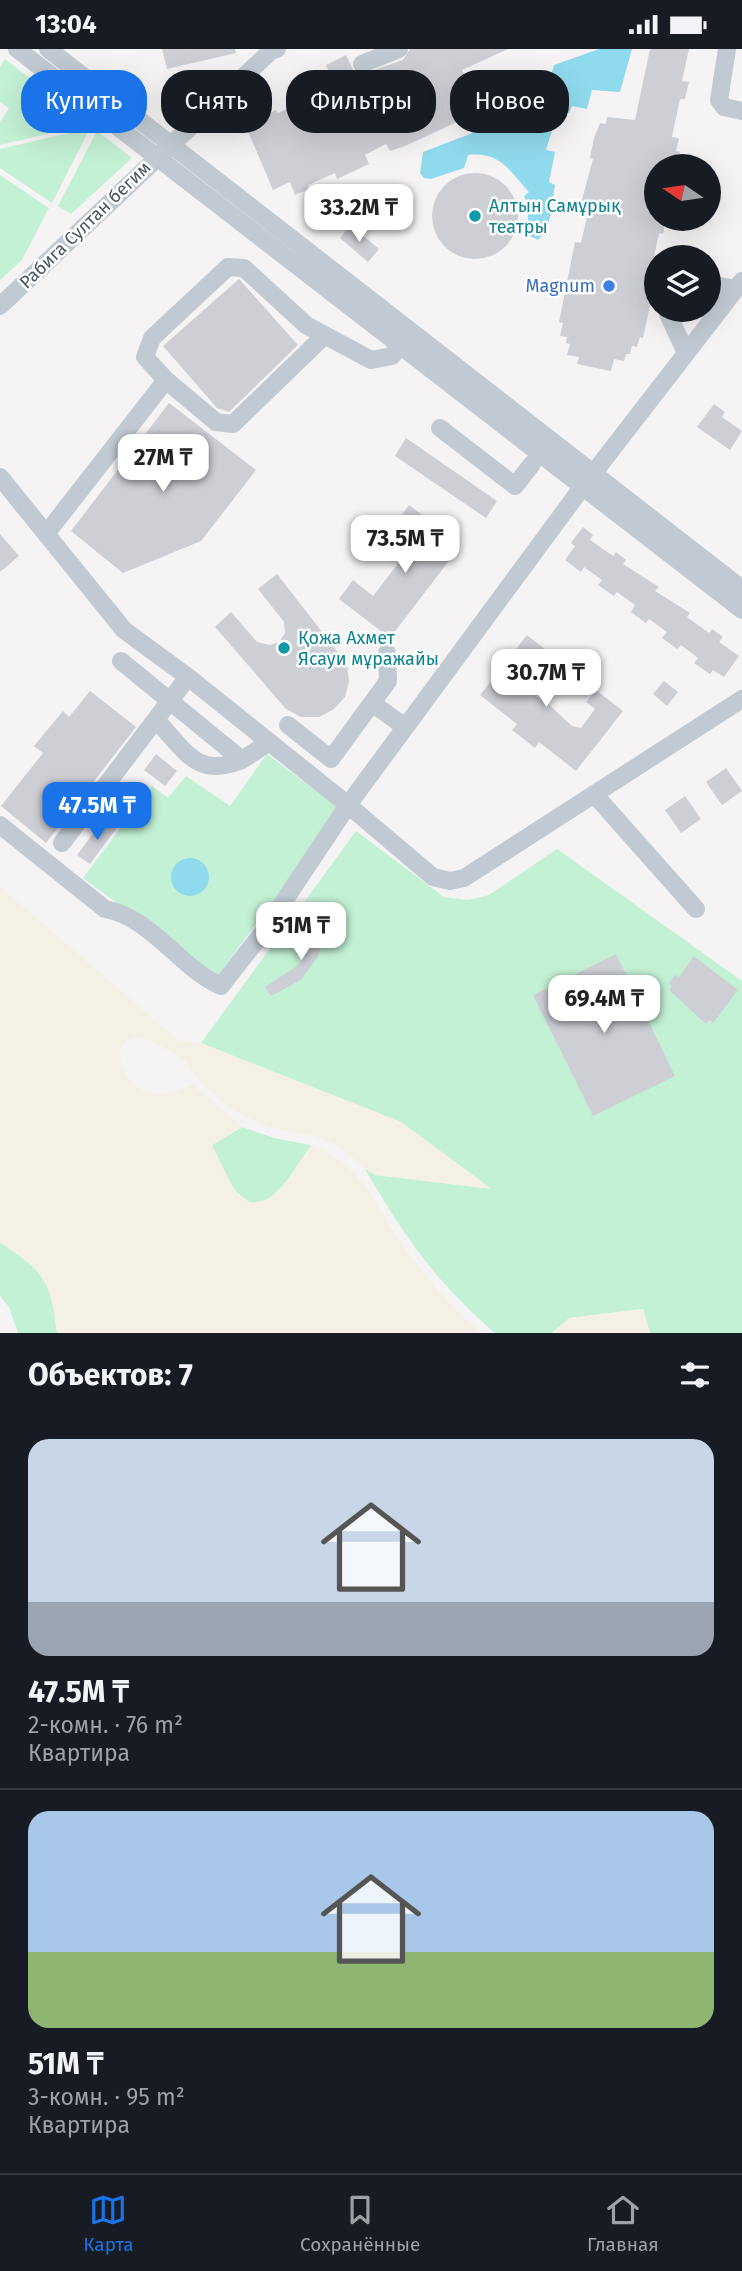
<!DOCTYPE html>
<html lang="ru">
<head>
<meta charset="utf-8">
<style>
  body { margin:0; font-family:"Fira Sans",sans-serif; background:#20242c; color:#f1f3f6; height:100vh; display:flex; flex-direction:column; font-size:26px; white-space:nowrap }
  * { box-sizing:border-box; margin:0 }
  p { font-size:23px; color:#9ea1a6 }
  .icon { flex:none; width:38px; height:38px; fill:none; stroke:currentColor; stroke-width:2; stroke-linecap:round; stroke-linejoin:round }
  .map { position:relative; height:1284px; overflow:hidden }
  .sheet { display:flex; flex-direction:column; background:#171b24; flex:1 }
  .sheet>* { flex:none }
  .top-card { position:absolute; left:21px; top:21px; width:700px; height:63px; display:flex; gap:14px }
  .needle { width:46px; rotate:283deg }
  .fabs { position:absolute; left:644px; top:105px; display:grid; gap:14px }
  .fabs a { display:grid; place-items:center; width:77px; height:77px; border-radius:50%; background:#171b24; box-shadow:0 7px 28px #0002; font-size:35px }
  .price { position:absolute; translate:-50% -60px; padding:0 16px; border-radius:14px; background:#fff; color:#222; font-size:23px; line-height:46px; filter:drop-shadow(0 2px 4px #0008) }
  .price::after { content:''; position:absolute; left:50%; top:42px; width:21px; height:16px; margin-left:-10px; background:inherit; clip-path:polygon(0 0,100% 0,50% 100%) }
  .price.selected { background:#1a73e8; color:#fff }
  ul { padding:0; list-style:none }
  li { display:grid; align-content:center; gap:14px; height:371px; padding:0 28px }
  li+li { border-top:2px solid #363941 }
  li span { display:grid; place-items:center; height:217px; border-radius:21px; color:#555 }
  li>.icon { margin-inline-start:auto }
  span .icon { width:126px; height:126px; fill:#fffc; stroke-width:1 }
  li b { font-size:30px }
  h2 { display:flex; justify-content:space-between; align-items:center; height:84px; padding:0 28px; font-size:30px }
  .chip { padding:0 24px; border-radius:28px; background:#171b24; box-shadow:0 7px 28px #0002; font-size:24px; line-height:63px }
  .chip.selected { background:#1a73e8; color:#fff }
  .status { display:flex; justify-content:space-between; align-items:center; height:49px; padding:0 35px; background:#171b24; direction:ltr }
  .status svg { height:19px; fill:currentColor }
  .tabs { display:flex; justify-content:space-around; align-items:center; height:98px; border-top:2px solid #363941; background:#171b24; font-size:19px; color:#9ea1a6 }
  .tabs a { display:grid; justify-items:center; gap:4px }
  .tabs .selected { color:#1a73e8 }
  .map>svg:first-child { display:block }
  .green { fill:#c3f1d5 }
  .sand { fill:#f5f0e5 }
  .water { fill:#90daee }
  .building { fill:#cdcfd5 }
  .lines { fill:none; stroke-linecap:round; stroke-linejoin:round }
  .minor { stroke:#c1cad2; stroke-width:18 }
  .culture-dot { fill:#0f9aa8; stroke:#fff; stroke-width:2.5 }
  .shop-dot { fill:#3f7fe0; stroke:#fff; stroke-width:2.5 }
  .labels { text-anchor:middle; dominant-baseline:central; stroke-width:5; stroke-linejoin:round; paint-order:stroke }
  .culture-label { font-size:18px; fill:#0d838f; stroke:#fff; text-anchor:start }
  .street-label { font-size:18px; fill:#4a5661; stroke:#fff }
  .shop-label { font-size:18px; fill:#366cbe; stroke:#fff; text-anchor:end }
</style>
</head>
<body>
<div class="status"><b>13:04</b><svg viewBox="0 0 49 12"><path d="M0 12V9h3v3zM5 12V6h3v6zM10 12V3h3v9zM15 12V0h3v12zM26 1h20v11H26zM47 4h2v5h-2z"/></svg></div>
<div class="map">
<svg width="742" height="1284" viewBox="0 0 742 1284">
  <rect width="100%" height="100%" fill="#f5f3f3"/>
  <!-- green -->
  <path class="green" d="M5,10L89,75L0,96V73L9,59L0,53V18Z
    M90,79L52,154L0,119V100Z
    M97,82L132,109L71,165L58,157Z
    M0,126L49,159L22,211L0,231Z
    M267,705L340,760L217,928L83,829L152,737L168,749L186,727L230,757Z
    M356,782L444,848L468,851L489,846L557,800L742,932V1284H650L643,1260L569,1269L552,1284H495C435,1232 404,1187 365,1120L375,1126L489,1138L401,1073L201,994Z
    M242,1078L274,1089L311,1096C291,1124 260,1188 229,1131C222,1119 215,1108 212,1096Z
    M0,1193C44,1223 51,1230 57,1284H18L9,1258L0,1247Z"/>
  <!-- sand -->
  <path class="sand" d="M0,838L179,992L201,994L401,1073L491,1140L375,1126L333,1094L314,1087L271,1079L233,1061L198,1031L185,1012L153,992L135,988L126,992L119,1003C124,1044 158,1055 192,1035L242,1078L212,1096L234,1141L249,1153C280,1157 296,1117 311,1096C364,1115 377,1162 409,1205C431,1234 454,1261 481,1284H57C51,1230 44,1223 0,1193Z
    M643,1260L650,1284H552L569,1269Z"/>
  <!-- water -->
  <path class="water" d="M599,0H632L620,43L592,41L587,60L572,57L569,64L558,62L546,101L555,103L549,133L555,136C552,154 552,178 538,191L528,186V155L524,147L529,143C510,123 501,102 468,106L464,119L431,130L424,129L420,124L423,103C464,86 543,65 554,16Z
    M171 828a19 19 0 1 1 38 0a19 19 0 1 1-38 0Z"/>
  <!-- building -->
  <path class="building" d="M162,0H235L236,4L167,20Z
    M410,0H508L462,21L481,62L405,97L390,102L386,95L365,106L369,115L337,130L335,124L308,136L309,140L295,146L290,133L273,141L245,75L276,61L278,64L335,38L326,16L346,6L356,27L403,11Z
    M650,0H689L682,32L689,33L685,50H680L672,88L679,89L676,102L680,103L677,117H656V170H666L663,185L659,184L651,222L656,223V229L643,289L640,288L637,298L632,297L630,305H626L624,312L614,310L611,322L577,315L579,308L567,306L570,295L566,294L567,288L560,287L563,274L559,273L575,193L581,194L587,168L583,167L585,155L581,154L593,110L590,109L594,89L600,74L606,75L607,68L635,71Z
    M432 167a43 43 0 1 1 86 0a43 43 0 1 1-86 0Z
    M350,176L379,200L368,213L340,189Z
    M239,230L298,296L229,363L217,359L163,297Z
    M169,354L256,421L201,492L123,524L71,482Z
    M714,355L725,363L722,368L742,382L730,401L697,378Z
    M406,389L497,452L486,469L395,407Z
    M409,456L461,496L390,589L339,550L353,531L373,547L415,493L394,476Z
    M583,478L593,486L590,491L613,507L616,503L626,511L623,515L659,538L655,542L690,564L687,568L709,584L712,580L723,588L719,593L739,607L724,628L713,621L710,625L694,614L698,609L681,596L677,600L662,589L667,583L649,570L646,574L631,563L635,556L617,543L614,547L598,536L602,531L584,518L581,523L565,511L575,497L571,494Z
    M0,485L19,507L0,523Z
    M277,525L347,615L349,632L345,648L334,660L319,668H301L286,660L215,578L231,563L257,593L270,596L279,593L285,584L284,573L258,540Z
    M527,586L555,608L547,618L539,611L522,633L527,636V642L546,653L572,677L581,679L595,660L586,653L596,641L623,662L576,722L539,693L535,699L512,681L517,675L480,646Z
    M664,632L678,643L667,657L653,645Z
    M90,642L136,678L46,794L1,757L43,704L34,697L63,662L69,668Z
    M156,705L177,722L165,737L144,721Z
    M726,719L742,742L722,756L706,733Z
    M685,747L701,770L681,784L665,761Z
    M104,770L116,780L90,815L77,806Z
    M320,871L330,875L317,909L301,931L271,947L265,938L297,917L307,904Z
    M616,905L675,1027L593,1067L533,946Z
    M694,907L738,941L713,974L709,971L706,975L669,941L672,937L669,934L675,926L679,928Z"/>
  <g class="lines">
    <!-- minor -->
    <path class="minor" d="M17,0L742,561
      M48,0L742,540
      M727,0L719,51L724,58L742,62
      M362,15L399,0
      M709,235L736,240
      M0,257L271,2L277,0
      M670,261L668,265L686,304
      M166,331L216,373L233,375L325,286
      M440,379L515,437L532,415
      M0,428L124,581L188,628L348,756L575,448L742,232
      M46,485L166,331L145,308L152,289L228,218L244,219L306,276L371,311L392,307L400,296
      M121,612L242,711L268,694
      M372,654L405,678
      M156,671C186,702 197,730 242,711
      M288,676L331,710L388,632L387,604
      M594,745L696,860
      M0,776L105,860C153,869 178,918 221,937L264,882L348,756L433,828L450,832L464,829L742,650
      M62,794L188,628"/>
  </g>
  <!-- markers -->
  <g class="culture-dot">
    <circle cx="475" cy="167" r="7"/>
    <circle cx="284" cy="599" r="7"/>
  </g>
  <circle class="shop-dot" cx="609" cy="237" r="7"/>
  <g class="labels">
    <!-- culture labels -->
    <g class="culture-label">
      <text x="489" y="157">Алтын Самұрық<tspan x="489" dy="21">театры</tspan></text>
      <text x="298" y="589">Қожа Ахмет<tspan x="298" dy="21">Ясауи мұражайы</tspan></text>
    </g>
    <!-- street labels -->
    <g class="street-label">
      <text transform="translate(85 176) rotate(-44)">Рабига Султан бегим</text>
    </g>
    <!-- shop labels -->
    <g class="shop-label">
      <text x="595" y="237">Magnum</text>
    </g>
  </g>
</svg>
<div class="fabs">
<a><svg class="needle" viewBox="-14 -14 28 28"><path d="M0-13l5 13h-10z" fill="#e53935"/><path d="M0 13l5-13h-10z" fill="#9ea1a6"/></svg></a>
<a><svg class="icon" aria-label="layers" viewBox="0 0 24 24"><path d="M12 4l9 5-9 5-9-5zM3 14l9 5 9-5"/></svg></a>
</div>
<b class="price" style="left:359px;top:195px">33.2M ₸</b>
<b class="price" style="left:163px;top:445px">27M ₸</b>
<b class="price" style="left:405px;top:526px">73.5M ₸</b>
<b class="price" style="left:546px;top:660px">30.7M ₸</b>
<b class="price selected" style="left:97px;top:793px">47.5M ₸</b>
<b class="price" style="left:301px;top:913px">51M ₸</b>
<b class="price" style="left:604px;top:986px">69.4M ₸</b>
<div class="top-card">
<a class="chip selected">Купить</a>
<a class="chip">Снять</a>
<a class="chip">Фильтры</a>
<a class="chip">Новое</a>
</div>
</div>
<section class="sheet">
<h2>Объектов: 7<svg class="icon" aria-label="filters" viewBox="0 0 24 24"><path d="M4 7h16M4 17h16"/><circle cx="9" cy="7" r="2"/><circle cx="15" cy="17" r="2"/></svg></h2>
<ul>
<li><span style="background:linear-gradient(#c9d6e8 75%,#9aa5b1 0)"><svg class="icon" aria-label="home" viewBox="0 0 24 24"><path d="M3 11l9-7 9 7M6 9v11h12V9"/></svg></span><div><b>47.5M ₸</b><p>2-комн. · 76 m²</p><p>Квартира</p></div></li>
<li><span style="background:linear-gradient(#a9c7e8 65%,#8fb573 0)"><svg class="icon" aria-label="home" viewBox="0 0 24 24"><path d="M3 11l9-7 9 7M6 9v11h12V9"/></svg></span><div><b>51M ₸</b><p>3-комн. · 95 m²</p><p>Квартира</p></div></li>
</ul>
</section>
<nav class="tabs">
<a class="selected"><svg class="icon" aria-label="map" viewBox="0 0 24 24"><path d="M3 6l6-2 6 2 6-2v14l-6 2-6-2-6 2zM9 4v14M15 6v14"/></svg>Карта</a>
<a><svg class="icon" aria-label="saved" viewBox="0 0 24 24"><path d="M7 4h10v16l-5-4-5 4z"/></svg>Сохранённые</a>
<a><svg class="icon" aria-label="home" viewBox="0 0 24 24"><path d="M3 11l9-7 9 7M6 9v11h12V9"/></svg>Главная</a>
</nav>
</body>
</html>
